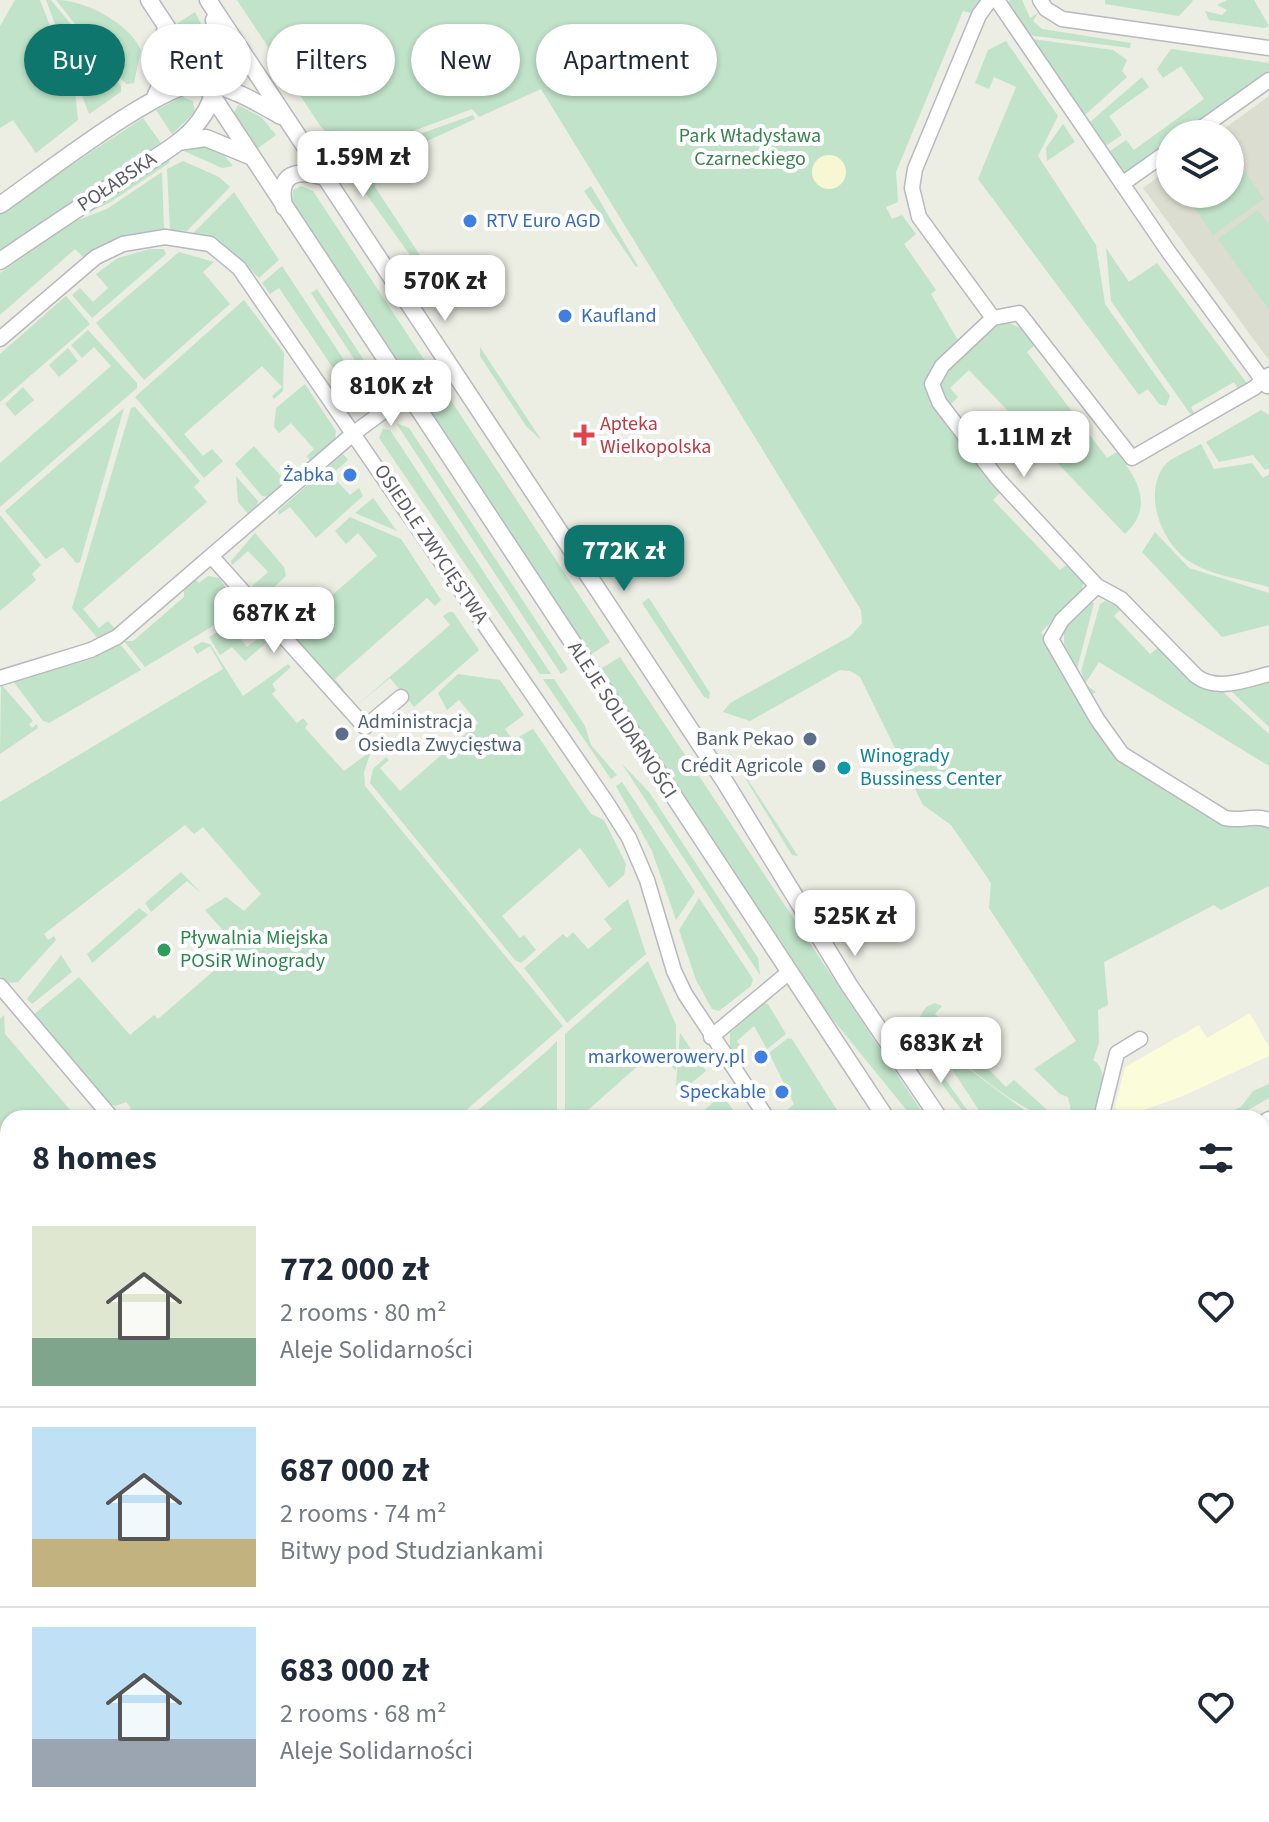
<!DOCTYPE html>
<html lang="en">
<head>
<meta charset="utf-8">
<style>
  body { margin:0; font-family:"Source Sans 3",sans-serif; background:#f6f6f7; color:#1f2937; height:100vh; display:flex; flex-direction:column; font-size:30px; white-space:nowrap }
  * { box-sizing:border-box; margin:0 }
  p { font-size:26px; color:#747a83 }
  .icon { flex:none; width:44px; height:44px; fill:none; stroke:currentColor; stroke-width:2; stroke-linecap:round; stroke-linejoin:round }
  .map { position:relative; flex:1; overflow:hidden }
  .details { position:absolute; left:0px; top:1110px; width:1270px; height:712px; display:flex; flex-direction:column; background:#fff; border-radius:24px 24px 0 0; box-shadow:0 2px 6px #0004 }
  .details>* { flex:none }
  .banner { position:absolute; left:24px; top:24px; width:800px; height:72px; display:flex; gap:16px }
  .controls { position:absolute; left:1156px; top:120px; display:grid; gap:16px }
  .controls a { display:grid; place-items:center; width:88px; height:88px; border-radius:50%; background:#fff; box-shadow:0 2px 6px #0004; font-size:40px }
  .price { position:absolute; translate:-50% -68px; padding:0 18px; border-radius:16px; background:#fff; color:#222; font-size:26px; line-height:52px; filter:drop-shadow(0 2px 4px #0008) }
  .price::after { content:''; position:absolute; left:50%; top:48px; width:24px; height:18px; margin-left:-12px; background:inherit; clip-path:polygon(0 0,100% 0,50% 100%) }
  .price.selected { background:#0f766e; color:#fff }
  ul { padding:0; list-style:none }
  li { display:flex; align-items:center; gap:24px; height:200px; padding:0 32px }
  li+li { border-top:2px solid #e0e1e3 }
  li span { display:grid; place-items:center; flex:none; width:224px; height:160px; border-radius:0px; color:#555 }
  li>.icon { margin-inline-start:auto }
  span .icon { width:96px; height:96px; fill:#fffc; stroke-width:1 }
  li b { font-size:34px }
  h2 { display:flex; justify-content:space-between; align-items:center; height:96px; padding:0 32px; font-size:34px }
  .pill { padding:0 28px; border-radius:36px; background:#fff; box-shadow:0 2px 6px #0004; font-size:28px; line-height:72px }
  .pill.selected { background:#0f766e; color:#fff }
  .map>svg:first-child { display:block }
  .commercial { fill:#fbfcd9 }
  .education { fill:#dcddd1 }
  .green { fill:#c0e3c9 }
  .sand { fill:#f7f8d3 }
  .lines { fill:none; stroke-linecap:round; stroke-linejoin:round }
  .minor-casing { stroke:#b8b9be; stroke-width:17 }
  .tertiary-casing { stroke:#b8b9be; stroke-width:19 }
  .minor { stroke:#fff; stroke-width:14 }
  .tertiary { stroke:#fff; stroke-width:16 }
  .tram { stroke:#b5b5b6; stroke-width:2 }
  .shop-dot { fill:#3f7fe0; stroke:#fff; stroke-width:3 }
  .health-dot { fill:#e0444e; stroke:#fff; stroke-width:3 }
  .service-dot { fill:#5c6f8a; stroke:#fff; stroke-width:3 }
  .culture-dot { fill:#0f9aa8; stroke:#fff; stroke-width:3 }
  .leisure-dot { fill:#2e9e5b; stroke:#fff; stroke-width:3 }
  .labels { text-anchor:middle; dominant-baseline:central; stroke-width:8; stroke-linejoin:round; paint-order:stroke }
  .park-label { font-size:20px; fill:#3a824f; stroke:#fff }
  .street-label { font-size:20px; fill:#5b5c62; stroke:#fff }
  .shop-label { font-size:20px; fill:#366cbe; stroke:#fff; text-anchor:end }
  .health-label { font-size:20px; fill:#be3a42; stroke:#fff; text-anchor:start }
  .service-label { font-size:20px; fill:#4e5e75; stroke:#fff; text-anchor:end }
  .culture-label { font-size:20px; fill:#0d838f; stroke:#fff; text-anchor:start }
  .leisure-label { font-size:20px; fill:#27864d; stroke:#fff; text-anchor:start }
</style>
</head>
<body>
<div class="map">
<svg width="1269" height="1822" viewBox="0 0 1269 1822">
  <rect width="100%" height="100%" fill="#ecede3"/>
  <!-- commercial -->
  <path class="commercial" d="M1250,1013L1269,1047V1056L1183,1096L1121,1118L1115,1107L1125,1067L1199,1025L1207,1038Z"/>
  <!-- education -->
  <path class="education" d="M1269,96V358L1268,359L1143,188L1170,168V194H1230V134H1217Z"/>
  <!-- green -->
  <path class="green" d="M15,0H40L75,91L78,120L36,153L13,120L0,128V26Z
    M46,0H51L121,86V92L89,114Z
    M56,0C85,0 129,23 141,50L134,83L127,84L115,74Z
    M237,0H982L974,14L963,11L896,172L898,202L886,207L892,219L902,215L916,234L904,244L936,290L931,294L959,342C944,357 922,371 927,394L1001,492L993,500L1060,570L1069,563L1084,581L1081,593L1041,632L1118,761L1224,826L1254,822L1269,826V886L1221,910L1214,905L1104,962L1108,1005L1098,1010L1099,1043L1093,1060C1112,1073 1100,1100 1094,1118H1083L1071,1111L1068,1097L1060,1094L1034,1069L1076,1041L989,908L991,883L951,825L923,805L860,677L850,671L840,670L750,721L723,712L730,703L851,636L862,623L861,610L541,89L479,117L472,109L384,142L358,145L332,137L321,127Z
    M1010,0H1022L1030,18L1038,13L1033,21L1042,29L1131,43L1130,48L1028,35L1007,4Z
    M1105,0H1192L1193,1L1179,16L1105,4Z
    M1227,0H1254L1269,26L1265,28L1209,20L1205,11L1222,15L1227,10L1217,5Z
    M195,12L205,32L210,58L206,62L198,60L175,25Z
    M1032,39L1113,50L1127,60L1122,71L1127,77L1086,114L1081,113Z
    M1006,41L1058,116L1038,156L1096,245L1105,304L1170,396L1166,406L1159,404L1148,389L1139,395L978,179L1016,87L994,77L989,89L975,83L988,50Z
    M1171,49L1269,63V75L1185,134H1170V144L1127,172H1122L1110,151L1126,140L1134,150L1204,99L1181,66L1163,78L1157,69Z
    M1142,77L1149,87L1109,116L1122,135L1107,145L1102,144L1089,123Z
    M182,97L193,101L195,112L172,134L156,110Z
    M238,105L261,117L276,135L257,149L234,113Z
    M473,115L475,119L386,160L375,150Z
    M143,118L161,143L0,251V212Z
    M1063,124L1075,142L1047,161L1046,148Z
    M205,146L222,153L233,166L222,168L184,151Z
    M367,150L383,162L376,170L375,187L450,301L440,297L349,170L352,159Z
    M170,158L169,163L109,203L87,213Z
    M183,161L219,177L230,187L187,231L170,230L167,169Z
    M1245,171L1264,199L1213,235L1194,207L1213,194H1230V181Z
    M162,172L164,230L121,237L84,258L75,249L0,315V273L73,222L107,209Z
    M301,186L313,191L610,642L590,655L292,202L293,190Z
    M591,186L638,266L636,267L584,191Z
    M234,192L279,260L259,278L229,249L193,233Z
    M1258,210L1269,225V310L1218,239Z
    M1106,248L1129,282L1157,263L1249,386L1240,392L1234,382L1191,407L1196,417L1193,418L1111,301Z
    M150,249H164L166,254L92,318L72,295L80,288L93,302L108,288L96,274L118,258Z
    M179,252L214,262L203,272L230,304L144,380L96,323Z
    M282,266L369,398L366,405H358L279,288L270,294L262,283Z
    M317,289L377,380V394L311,293Z
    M66,296L90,324L0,402V354Z
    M244,300L284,353L283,391L274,399L272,396L282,387L262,366L184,434L203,456L212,449L223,461L204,478L135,397Z
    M1007,322L1025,330L1036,344L1027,352L1107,458L1117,452C1137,479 1155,506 1125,534L969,370L950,388L958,397L949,406L940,391L941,374L994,327Z
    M88,330L137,383V388L0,507V463L111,366L94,347L82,358L71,345Z
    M480,347L542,441L526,426L480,356Z
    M68,348L78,361L59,377L49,365Z
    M305,384L336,431L335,439L310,460L307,456L314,449L291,423L279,433L274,427L276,408Z
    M23,387L34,400L15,416L5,404Z
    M135,407L200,481L194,487L207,502L83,609L99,628L108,621L116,630L99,640L72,608L131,408Z
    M124,408L80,562L76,563L63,547L46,559L5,511Z
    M1261,410L1269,415V468L1265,470L1253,455L1219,462L1206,442Z
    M396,423L409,428L568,669L561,674Z
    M383,429L390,430L551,674H540L379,438Z
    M1201,444L1214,469L1252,463L1263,478L1269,474V587C1245,580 1214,576 1192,563C1163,546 1142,496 1164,466C1171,457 1191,450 1201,444Z
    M254,446L286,482L269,497L262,496L235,464Z
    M343,454L348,460L331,475L350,495L359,488L363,496L316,538L290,507L279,515L278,511Z
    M236,476L258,501L257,508L249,515L238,502Z
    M373,498L397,531L355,513Z
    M0,515L41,565L32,574L36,580L0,611Z
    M350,517L401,539L441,600L435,606L427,598L335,679L344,690L341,693L262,608L285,588L289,593L279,601L299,624L377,556L358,533L346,544L335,531Z
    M1155,532L1189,568L1269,593V625L1222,637L1142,552Z
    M255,533L284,567L286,576L258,602L248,590L268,572L248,551L232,565L231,561Z
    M208,576L219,578L241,609L145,667L124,641H133L184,597V588L195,579L199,583Z
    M649,598L710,693L709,699L704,697L642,603Z
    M1105,601L1122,608L1114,616L1150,654L1159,647L1198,687L1223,692L1269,734V766L1099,662L1085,684L1096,692L1089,696L1081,671L1100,604Z
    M1089,603H1094L1077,669L1064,644V630Z
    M449,612H453L479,650L414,707L390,678L357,705L450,625L443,616Z
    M244,617L252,626L239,637L247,647L261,636L266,643L245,661L232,647L220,655L209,637Z
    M202,642L210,644L243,696L288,664L291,667L272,684L276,690L272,694L297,723L303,718L308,724L305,728L344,771L371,751L364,772L365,786L563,1026L457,1118H125L131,1108L126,1102L115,1106L108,1103L33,1015L79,977L130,1035L154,1015L158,1019L224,962L221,957L235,944L205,910L226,897L244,911L261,894L203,827L194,834L185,825L44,934L48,940L54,936L56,940L18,982L5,983L0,977V802L223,669L210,646L197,654L193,647Z
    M120,644L141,670L49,723L43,721L13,681L92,659Z
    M620,657L926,1118H913L826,1011L600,669Z
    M458,674L500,680L524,715L505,729L513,740L533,729L591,814L604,820L626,864L624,875L609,888L580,848L502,916L520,938L524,935L536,950L521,963L515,960L370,783L373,769L386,757L389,760L380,768L400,791L478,723L459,700L447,710L438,693Z
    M543,679H554L585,726L591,745L617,775L611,779Z
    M1269,680V727L1231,691Z
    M1,684L33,721L29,724L32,728L37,724L38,728L0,754Z
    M725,745L798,856L792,855Z
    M622,764L649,792L758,958L760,975Z
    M622,782L695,892L676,920L652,851L616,786Z
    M181,872L201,893L187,881L151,912L145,903Z
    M699,898L753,979L751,986L719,1011L712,1009L696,980L679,930Z
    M628,899L646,954L567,1023L524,968L563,934L567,938L573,932L588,949L612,929L604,919Z
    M139,908L148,915L92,963L87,954Z
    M61,955L72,972L32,1004L27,999Z
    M648,961L676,1025V1071L657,1049L579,1118H565V1034Z
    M763,1003L768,1004L786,1034L767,1049L754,1026L737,1041L741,1046L730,1054V1033Z
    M935,1003L942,1006L935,1014L1006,1087L1014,1080L1056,1118C1021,1118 941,1045 919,1018L926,1007Z
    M4,1015L5,1034L77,1118H8V1150L0,1142V1019Z
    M917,1026L925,1036L929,1057L973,1118H968C952,1096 913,1052 917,1026Z
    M680,1033L706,1071L682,1091L676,1085Z
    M788,1038L792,1039L842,1118H788L784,1113L794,1104L769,1053Z
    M557,1041V1118H469L548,1050Z
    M936,1045L1035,1118H984Z
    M1269,1084V1098L1234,1118H1215L1241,1107L1253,1091Z
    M722,1095L739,1118H695Z
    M1269,1322V1510L1262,1497V1326Z
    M8,1376V1454L0,1461V1383Z
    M8,1641V1807L0,1806V1648Z
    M1262,1707L1269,1715V1799L1262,1805Z
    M585,1814H670L661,1822H576Z"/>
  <!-- sand -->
  <path class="sand" d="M812 172a17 17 0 1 1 34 0a17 17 0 1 1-34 0Z"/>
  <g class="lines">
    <defs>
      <path id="minor" d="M990,0L979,15L915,169L912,188L919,217L993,318
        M997,0L1168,251L1267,386
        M1040,0L1046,9L1062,19L1269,48
        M1193,134L1269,80
        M1122,184L1170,150
        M0,339L96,257L123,244L165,237L210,244L239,268L607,803L629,838L647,880L674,971L685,994L767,1118
        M1269,375L1254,388L1132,458L1019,313L993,318L942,366L932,384L939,402L997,478L1097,586L1121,599L1196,676C1217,692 1245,680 1269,674
        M212,557L365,727L401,697
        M1097,586L1062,620L1051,639L1097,719L1122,754L1225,818C1240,822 1254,814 1269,820
        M0,678L91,650L117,637L354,433L407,394
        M0,986L112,1118
        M711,1037L788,973
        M1101,1118L1117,1053L1140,1039
        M0,1585L8,1578
        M167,1822L170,1814
        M312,1822L322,1814
        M500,1822V1814"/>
      <path id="tertiary" d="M149,0L886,1118
        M208,0L725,782L849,985L939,1118
        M155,97L167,71L165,31
        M178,142L206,138L250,156
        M0,205C38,179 163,80 202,83C228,85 258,103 281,116
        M284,207C277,172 297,169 325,177
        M0,261C42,232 85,204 128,175C152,159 183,144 200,120C220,93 225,50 214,20
        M1262,1125L1269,1120
        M1262,1162L1269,1158
        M1262,1594L1269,1603
        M1262,1654L1269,1662
        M415,1822L424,1814
        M458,1822L467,1814"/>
    </defs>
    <!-- minor casing -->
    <use href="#minor" class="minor-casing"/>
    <!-- tertiary casing -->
    <use href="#tertiary" class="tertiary-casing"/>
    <!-- minor -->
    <use href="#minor" class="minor"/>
    <!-- tertiary -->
    <use href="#tertiary" class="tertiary"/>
    <!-- tram -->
    <path class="tram" d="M1262,1316L1269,1312
      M547,1822L556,1814
      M565,1822L574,1814"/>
  </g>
  <!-- markers -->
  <g class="shop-dot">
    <circle cx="470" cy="221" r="8"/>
    <circle cx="565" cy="316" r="8"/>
    <circle cx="350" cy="475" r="8"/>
    <circle cx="761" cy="1057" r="8"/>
    <circle cx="782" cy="1092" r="8"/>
  </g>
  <path class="health-dot" d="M580 423h8v8h8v8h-8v8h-8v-8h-8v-8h8z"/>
  <g class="service-dot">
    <circle cx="342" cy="734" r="8"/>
    <circle cx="810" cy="739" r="8"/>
    <circle cx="819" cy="766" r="8"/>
  </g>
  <circle class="culture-dot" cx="844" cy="768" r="8"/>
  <circle class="leisure-dot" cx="164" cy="950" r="8"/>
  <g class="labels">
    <!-- park labels -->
    <g class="park-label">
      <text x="750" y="136">Park Władysława<tspan x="750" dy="23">Czarneckiego</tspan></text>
    </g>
    <!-- street labels -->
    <g class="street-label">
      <text transform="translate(117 182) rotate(-34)">POŁABSKA</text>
      <text transform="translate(431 544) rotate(56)">OSIEDLE ZWYCIĘSTWA</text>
      <text transform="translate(622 720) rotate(57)">ALEJE SOLIDARNOŚCI</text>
    </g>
    <!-- shop labels -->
    <g class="shop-label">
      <text x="486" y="221" text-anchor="start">RTV Euro AGD</text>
      <text x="581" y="316" text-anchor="start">Kaufland</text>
      <text x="334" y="475">Żabka</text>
      <text x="745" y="1057">markowerowery.pl</text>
      <text x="766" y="1092">Speckable</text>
    </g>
    <!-- health labels -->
    <g class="health-label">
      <text x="600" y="424">Apteka<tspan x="600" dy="23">Wielkopolska</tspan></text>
    </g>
    <!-- service labels -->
    <g class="service-label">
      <text x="358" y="722" text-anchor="start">Administracja<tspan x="358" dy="23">Osiedla Zwycięstwa</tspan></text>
      <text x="794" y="739">Bank Pekao</text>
      <text x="803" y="766">Crédit Agricole</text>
    </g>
    <!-- culture labels -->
    <g class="culture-label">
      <text x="860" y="756">Winogrady<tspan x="860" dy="23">Bussiness Center</tspan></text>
    </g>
    <!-- leisure labels -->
    <g class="leisure-label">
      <text x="180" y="938">Pływalnia Miejska<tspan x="180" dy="23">POSiR Winogrady</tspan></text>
    </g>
  </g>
</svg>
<div class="controls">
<a><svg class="icon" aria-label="layers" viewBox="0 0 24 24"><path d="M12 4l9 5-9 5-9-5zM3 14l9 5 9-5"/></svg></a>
</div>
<b class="price" style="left:363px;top:199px">1.59M zł</b>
<b class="price" style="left:445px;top:323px">570K zł</b>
<b class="price" style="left:391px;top:428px">810K zł</b>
<b class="price" style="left:1024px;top:479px">1.11M zł</b>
<b class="price selected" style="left:624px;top:593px">772K zł</b>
<b class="price" style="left:274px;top:655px">687K zł</b>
<b class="price" style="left:855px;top:958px">525K zł</b>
<b class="price" style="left:941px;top:1085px">683K zł</b>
<div class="banner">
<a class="pill selected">Buy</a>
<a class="pill">Rent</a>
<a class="pill">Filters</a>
<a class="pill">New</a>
<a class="pill">Apartment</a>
</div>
<section class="details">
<h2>8 homes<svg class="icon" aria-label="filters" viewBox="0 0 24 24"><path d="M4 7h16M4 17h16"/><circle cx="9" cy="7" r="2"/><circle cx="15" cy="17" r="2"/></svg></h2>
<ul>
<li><span style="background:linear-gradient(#dfe7d0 70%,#7fa58c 0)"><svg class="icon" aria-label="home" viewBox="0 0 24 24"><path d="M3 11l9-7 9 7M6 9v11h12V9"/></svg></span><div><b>772 000 zł</b><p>2 rooms · 80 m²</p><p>Aleje Solidarności</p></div><svg class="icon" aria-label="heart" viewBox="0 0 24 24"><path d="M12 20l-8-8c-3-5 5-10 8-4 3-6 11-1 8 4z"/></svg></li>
<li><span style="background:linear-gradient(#bfe0f5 70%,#c2b280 0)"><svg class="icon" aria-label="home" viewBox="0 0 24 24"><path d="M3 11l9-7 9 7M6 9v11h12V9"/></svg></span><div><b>687 000 zł</b><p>2 rooms · 74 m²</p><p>Bitwy pod Studziankami</p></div><svg class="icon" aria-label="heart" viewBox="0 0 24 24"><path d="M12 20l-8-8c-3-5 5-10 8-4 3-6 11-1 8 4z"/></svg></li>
<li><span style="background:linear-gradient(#bfe0f5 70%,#9aa5b1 0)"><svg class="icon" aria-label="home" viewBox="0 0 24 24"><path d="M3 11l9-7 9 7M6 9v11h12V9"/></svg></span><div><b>683 000 zł</b><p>2 rooms · 68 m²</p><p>Aleje Solidarności</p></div><svg class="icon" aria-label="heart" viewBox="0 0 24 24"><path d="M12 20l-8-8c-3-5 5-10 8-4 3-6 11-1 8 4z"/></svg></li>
</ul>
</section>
</div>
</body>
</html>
